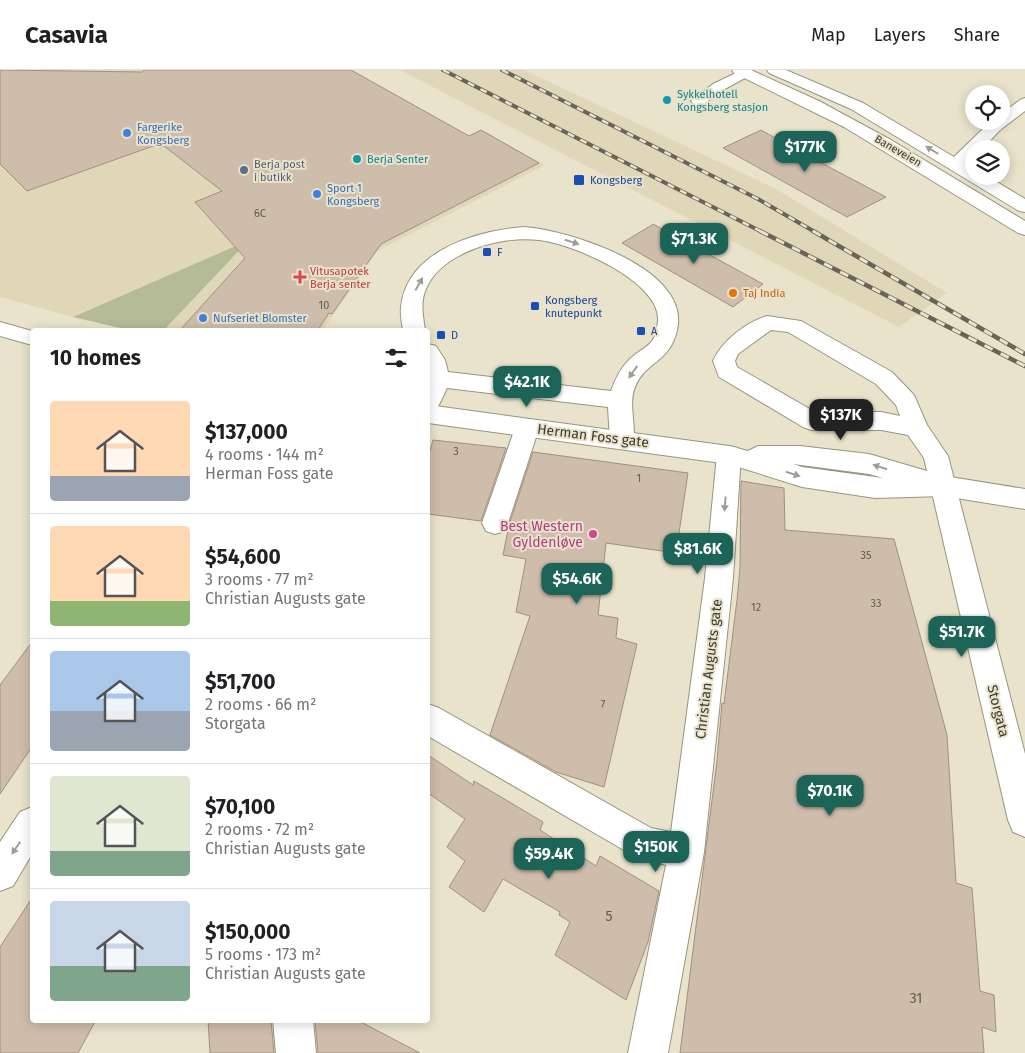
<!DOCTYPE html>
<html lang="en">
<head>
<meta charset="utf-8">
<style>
  body { margin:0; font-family:"Fira Sans",sans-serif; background:#f2f2f2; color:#202124; height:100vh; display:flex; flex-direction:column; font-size:19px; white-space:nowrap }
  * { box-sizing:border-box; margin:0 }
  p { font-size:16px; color:#757577 }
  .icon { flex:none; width:28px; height:28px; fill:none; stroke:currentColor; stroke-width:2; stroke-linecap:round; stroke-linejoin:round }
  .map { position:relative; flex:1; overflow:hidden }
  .drawer { position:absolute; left:30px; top:258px; width:400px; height:695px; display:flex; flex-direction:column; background:#fff; border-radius:5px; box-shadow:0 2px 12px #0003 }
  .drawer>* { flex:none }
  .fabs { position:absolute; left:965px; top:15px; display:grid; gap:10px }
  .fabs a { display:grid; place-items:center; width:45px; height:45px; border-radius:50%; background:#fff; box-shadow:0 2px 12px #0003; font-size:25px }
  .price { position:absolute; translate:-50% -42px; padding:0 11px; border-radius:10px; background:#1d6458; color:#fff; font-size:16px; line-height:32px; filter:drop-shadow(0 1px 2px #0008) }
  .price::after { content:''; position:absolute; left:50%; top:30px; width:15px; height:11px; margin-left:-8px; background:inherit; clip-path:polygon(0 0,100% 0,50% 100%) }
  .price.selected { background:#222; color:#fff }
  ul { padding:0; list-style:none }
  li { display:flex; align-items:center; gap:15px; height:125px; padding:0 20px }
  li+li { border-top:1px solid #e0e0e0 }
  li span { display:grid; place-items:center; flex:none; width:140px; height:100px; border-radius:5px; color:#555 }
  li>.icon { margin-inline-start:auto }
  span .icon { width:60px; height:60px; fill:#fffc; stroke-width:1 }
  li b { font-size:21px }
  h2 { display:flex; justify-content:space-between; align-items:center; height:60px; padding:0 20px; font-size:21px }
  header { display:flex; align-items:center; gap:30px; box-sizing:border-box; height:70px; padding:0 25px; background:#fff; border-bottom:1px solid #e0e0e0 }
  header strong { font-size:24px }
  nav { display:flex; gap:28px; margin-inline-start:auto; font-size:18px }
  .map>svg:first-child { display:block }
  .built { fill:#e0d7b9 }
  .green { fill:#b5bb95 }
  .building { fill:#cfbdab; stroke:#a0907e }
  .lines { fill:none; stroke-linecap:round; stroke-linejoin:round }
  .minor-casing { stroke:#9a947e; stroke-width:2 }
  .major-casing { stroke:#9a947e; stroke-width:2 }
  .minor { fill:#fff; fill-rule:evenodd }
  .major { fill:#fff; fill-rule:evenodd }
  .rail-far1-casing { stroke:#686458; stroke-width:4 }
  .rail-casing { stroke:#686458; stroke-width:4.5 }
  .rail-far1 { stroke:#e9e3cb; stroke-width:2.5; stroke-dasharray:7; stroke-linecap:butt }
  .rail { stroke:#e9e3cb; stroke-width:3; stroke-dasharray:9; stroke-linecap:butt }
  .oneway { fill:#9e9d98 }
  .culture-dot { fill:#0f9aa8; stroke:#e9e3cb; stroke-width:2 }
  .shop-dot { fill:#3f7fe0; stroke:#e9e3cb; stroke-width:2 }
  .service-dot { fill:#5c6f8a; stroke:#e9e3cb; stroke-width:2 }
  .transit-dot { fill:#1a4fb4; stroke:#e9e3cb; stroke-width:2 }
  .health-dot { fill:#e0444e; stroke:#e9e3cb; stroke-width:2 }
  .food-dot { fill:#e8710a; stroke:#e9e3cb; stroke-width:2 }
  .hotel-dot { fill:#d1479c; stroke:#e9e3cb; stroke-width:2 }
  .labels { text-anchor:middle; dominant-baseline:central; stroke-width:4; stroke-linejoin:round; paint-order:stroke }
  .far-culture-label { font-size:11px; fill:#0d838f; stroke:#e9e3cb; text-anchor:start }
  .far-shop-label { font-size:11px; fill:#366cbe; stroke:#e9e3cb; text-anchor:start }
  .far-street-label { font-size:11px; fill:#3e3b32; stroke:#e9e3cb }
  .far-service-label { font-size:11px; fill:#4e5e75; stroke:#e9e3cb; text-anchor:start }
  .far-transit-label { font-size:11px; fill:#164399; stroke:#e9e3cb; text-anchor:start }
  .number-label { font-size:11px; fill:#625c50 }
  .far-health-label { font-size:11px; fill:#be3a42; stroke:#e9e3cb; text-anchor:start }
  .far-food-label { font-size:11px; fill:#c56008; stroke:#e9e3cb; text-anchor:start }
  .street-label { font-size:14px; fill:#3e3b32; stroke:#e9e3cb }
  .hotel-label { font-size:14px; fill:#b23c85; stroke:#e9e3cb; text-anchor:end }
  .near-number-label { font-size:14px; fill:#625c50 }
</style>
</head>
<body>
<header>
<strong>Casavia</strong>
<nav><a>Map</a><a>Layers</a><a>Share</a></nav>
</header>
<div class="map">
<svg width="1025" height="983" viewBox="0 0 1025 983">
  <rect width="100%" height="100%" fill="#e9e3cb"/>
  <!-- built -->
  <path class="built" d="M0,0H351L469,66L481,60L545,95L377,181L323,260H164L248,170L73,247L0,227Z
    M400,0H524L776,119L947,223L899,257Z"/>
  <!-- green -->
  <path class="green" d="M249,170L164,260H129L73,247Z"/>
  <!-- building -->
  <path class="building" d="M0,0L142,2L144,0H351L469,66L481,60L539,93L381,174L332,244L329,243L318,260H180L245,188L195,132L222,121L164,76L160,78L156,75L27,121L0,94Z
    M761,60L810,87L886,127L847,147L723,78Z
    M652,155L653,154L763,214L733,237L622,173Z
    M433,370L506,378L481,451L428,444V388Z
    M533,382L688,403L676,483L606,473L598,545L618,548L616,568L637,574L604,717L556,702L490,665L530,546L516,542L526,489L503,485L509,455Z
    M741,411L784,418L785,460L894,469L947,665L956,813L972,818L980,921L994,925L996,962L982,957L984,983H680L717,691L722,633L724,634L737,530L740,498Z
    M32,572V677L0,724V615Z
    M428,685L473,715L474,711L543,752L540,760L596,796L600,786L659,821L648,872L626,930L555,885L570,852L559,845L560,842L503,809L484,842L449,817L465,791L447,777L465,749L428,723Z
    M32,828V950H96L78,983H0V877Z
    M208,950H271L274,983H210Z
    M315,950H357L420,983H318Z"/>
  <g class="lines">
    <defs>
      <path id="minor" d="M742,0H752L754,3L723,20L704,34H694L691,31L713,14Z
        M767,0H786L863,33L954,87L988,54L991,51H1001V44L1020,30L1025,28V41L1000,60L982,79H974V87L966,94L974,99V106H987L1025,129V142L1019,141L851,39L769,3Z
        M524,157C569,160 692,199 677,260C670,293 645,291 635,317C627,336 639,361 631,376L622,379L613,376L610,370L608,337L447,318L436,341L428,343V274L436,276L445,290L448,302L611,321C615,310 620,299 628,291C643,275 656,279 658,250C660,211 571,173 539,170C503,165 441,182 426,219C420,232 423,246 425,260H403C402,253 400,244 401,237C407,180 477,161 524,157Z
        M767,246L801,251L892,302L914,325L927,355L948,386L1025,684V767L1013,762L1008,750L924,388L908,365L881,360H811L803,357L719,307L713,291C722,271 746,252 767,246ZM771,260L788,262L876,314L896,335L900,346L881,342H815L737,297L735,291L738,284Z
        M0,252L32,261V275L0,266Z
        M527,349L535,352L539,358L508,453L504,461L495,464L486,461L482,453L515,358L519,352Z
        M729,376L738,378L741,385L733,508L704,782L668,983H628L666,795L634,786L428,666V634L439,638L651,758L671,762L705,508L717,385L720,378Z
        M32,737V784L13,816L0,821V772L20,742Z
        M273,950H313L316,983H276Z"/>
      <path id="major" d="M732,0H751L819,31L891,70L1025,151V165L1018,163L844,57L734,3Z
        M428,335L729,376L748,381L758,376H800L869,384L944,406L1025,419V439L944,426L875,428L802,417L729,394L428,353ZM793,394L869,404L883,408L802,397Z"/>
    </defs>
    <!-- minor casing -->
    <use href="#minor" class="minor-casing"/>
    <!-- major casing -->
    <use href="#major" class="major-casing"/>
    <!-- minor -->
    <use href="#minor" class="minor"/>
    <!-- major -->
    <use href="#major" class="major"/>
    <defs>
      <path id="rail-far1" d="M443,0L762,162
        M502,0L758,129L815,162"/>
      <path id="rail" d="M760,161L1025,296
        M813,161L1025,284"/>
    </defs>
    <!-- rail-far1 casing -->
    <use href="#rail-far1" class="rail-far1-casing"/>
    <!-- rail casing -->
    <use href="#rail" class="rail-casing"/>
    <!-- rail-far1 -->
    <use href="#rail-far1" class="rail-far1"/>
    <!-- rail -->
    <use href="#rail" class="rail"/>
  </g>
  <!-- one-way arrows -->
  <defs><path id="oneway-solid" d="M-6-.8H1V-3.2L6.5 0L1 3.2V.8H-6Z" transform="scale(1.25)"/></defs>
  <g class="oneway">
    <use href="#oneway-solid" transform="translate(932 80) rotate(-148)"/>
    <use href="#oneway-solid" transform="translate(572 172) rotate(18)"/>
    <use href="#oneway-solid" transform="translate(419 214) rotate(-61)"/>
    <use href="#oneway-solid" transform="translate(633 302) rotate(125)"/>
    <use href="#oneway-solid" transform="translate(880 397) rotate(-163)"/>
    <use href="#oneway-solid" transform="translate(793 404) rotate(17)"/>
    <use href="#oneway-solid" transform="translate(725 434) rotate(95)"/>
    <use href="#oneway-solid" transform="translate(16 778) rotate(124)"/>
  </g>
  <!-- markers -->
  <g class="culture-dot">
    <circle cx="667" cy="30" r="5"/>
    <circle cx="357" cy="89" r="5"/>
  </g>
  <g class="shop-dot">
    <circle cx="127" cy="63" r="5"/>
    <circle cx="317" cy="124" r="5"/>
    <circle cx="203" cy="248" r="5"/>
  </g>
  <circle class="service-dot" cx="244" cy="100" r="5"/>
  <g class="transit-dot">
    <rect x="573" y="104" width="12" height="12" rx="2.5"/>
    <rect x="482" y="177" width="10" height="10" rx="2.5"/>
    <rect x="530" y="231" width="10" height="10" rx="2.5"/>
    <rect x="636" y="256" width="10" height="10" rx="2.5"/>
    <rect x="436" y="260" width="10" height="10" rx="2.5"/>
  </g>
  <path class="health-dot" d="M297.5 199.5h5v5h5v5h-5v5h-5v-5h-5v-5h5z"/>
  <circle class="food-dot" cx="733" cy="223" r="5"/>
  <circle class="hotel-dot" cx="593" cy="464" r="5"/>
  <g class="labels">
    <!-- far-culture labels -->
    <g class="far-culture-label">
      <text x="677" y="24">Sykkelhotell<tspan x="677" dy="13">Kongsberg stasjon</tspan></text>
      <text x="367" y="89">Berja Senter</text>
    </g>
    <!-- far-shop labels -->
    <g class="far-shop-label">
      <text x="137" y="57">Fargerike<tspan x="137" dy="13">Kongsberg</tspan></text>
      <text x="327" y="118">Sport 1<tspan x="327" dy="13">Kongsberg</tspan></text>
      <text x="213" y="248">Nufseriet Blomster</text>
    </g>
    <!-- far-street labels -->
    <g class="far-street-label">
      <text transform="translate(898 81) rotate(30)">Baneveien</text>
    </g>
    <!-- far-service labels -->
    <g class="far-service-label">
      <text x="254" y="94">Berja post<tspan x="254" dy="13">i butikk</tspan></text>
    </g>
    <!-- far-transit labels -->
    <g class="far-transit-label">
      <text x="590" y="110">Kongsberg</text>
      <text x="497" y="182">F</text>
      <text x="545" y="230">Kongsberg<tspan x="545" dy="13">knutepunkt</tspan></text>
      <text x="651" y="261">A</text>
      <text x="451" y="265">D</text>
    </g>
    <!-- number labels -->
    <g class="number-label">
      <text x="260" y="143">6C</text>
      <text x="324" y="235">10</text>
      <text x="456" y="381">3</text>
      <text x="639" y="408">1</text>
      <text x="866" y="485">35</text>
      <text x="876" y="533">33</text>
      <text x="756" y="537">12</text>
      <text x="603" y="634">7</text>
    </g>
    <!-- far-health labels -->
    <g class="far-health-label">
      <text x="310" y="201">Vitusapotek<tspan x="310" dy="13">Berja senter</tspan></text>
    </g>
    <!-- far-food labels -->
    <g class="far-food-label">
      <text x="743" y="223">Taj India</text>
    </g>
    <!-- street labels -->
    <g class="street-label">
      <text transform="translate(593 366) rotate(7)">Herman Foss gate</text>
      <text transform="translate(709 599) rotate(-83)">Christian Augusts gate</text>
      <text transform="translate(998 641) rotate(76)">Storgata</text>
    </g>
    <!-- hotel labels -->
    <g class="hotel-label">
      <text x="583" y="456">Best Western<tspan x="583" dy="16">Gyldenløve</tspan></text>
    </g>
    <!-- near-number labels -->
    <g class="near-number-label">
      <text x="609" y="846">5</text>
      <text x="916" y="928">31</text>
    </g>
  </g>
</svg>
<div class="fabs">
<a><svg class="icon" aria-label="locate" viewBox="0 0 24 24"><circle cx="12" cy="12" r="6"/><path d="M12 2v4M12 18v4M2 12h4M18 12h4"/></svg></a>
<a><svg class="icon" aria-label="layers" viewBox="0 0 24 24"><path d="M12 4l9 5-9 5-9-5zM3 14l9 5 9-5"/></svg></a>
</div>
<b class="price" style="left:805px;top:103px">$177K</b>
<b class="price" style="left:694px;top:195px">$71.3K</b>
<b class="price" style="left:527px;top:338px">$42.1K</b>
<b class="price selected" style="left:841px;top:371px">$137K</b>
<b class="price" style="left:698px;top:505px">$81.6K</b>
<b class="price" style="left:577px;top:535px">$54.6K</b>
<b class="price" style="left:962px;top:588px">$51.7K</b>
<b class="price" style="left:830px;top:747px">$70.1K</b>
<b class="price" style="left:656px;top:803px">$150K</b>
<b class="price" style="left:549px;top:810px">$59.4K</b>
<section class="drawer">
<h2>10 homes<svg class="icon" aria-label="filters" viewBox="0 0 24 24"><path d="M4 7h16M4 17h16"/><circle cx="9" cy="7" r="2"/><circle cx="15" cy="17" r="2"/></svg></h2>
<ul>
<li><span style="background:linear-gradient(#ffd9b3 75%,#9aa5b1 0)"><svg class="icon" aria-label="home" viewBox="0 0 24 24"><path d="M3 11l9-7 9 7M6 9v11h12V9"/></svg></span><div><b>$137,000</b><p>4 rooms · 144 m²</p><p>Herman Foss gate</p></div></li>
<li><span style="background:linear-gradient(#ffd9b3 75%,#8fb573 0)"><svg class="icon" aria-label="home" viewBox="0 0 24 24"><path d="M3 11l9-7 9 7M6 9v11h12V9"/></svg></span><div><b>$54,600</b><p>3 rooms · 77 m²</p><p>Christian Augusts gate</p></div></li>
<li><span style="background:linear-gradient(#a9c7e8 60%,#9aa5b1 0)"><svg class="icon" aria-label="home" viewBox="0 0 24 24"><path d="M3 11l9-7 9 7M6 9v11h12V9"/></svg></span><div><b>$51,700</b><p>2 rooms · 66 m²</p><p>Storgata</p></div></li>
<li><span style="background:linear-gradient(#dfe7d0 75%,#7fa58c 0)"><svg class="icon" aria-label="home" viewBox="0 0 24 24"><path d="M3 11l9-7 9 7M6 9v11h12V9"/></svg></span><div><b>$70,100</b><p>2 rooms · 72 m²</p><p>Christian Augusts gate</p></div></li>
<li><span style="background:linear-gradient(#c9d6e8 65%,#7fa58c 0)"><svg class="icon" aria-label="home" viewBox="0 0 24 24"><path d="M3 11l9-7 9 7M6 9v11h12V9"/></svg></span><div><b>$150,000</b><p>5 rooms · 173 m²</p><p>Christian Augusts gate</p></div></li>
</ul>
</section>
</div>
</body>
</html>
